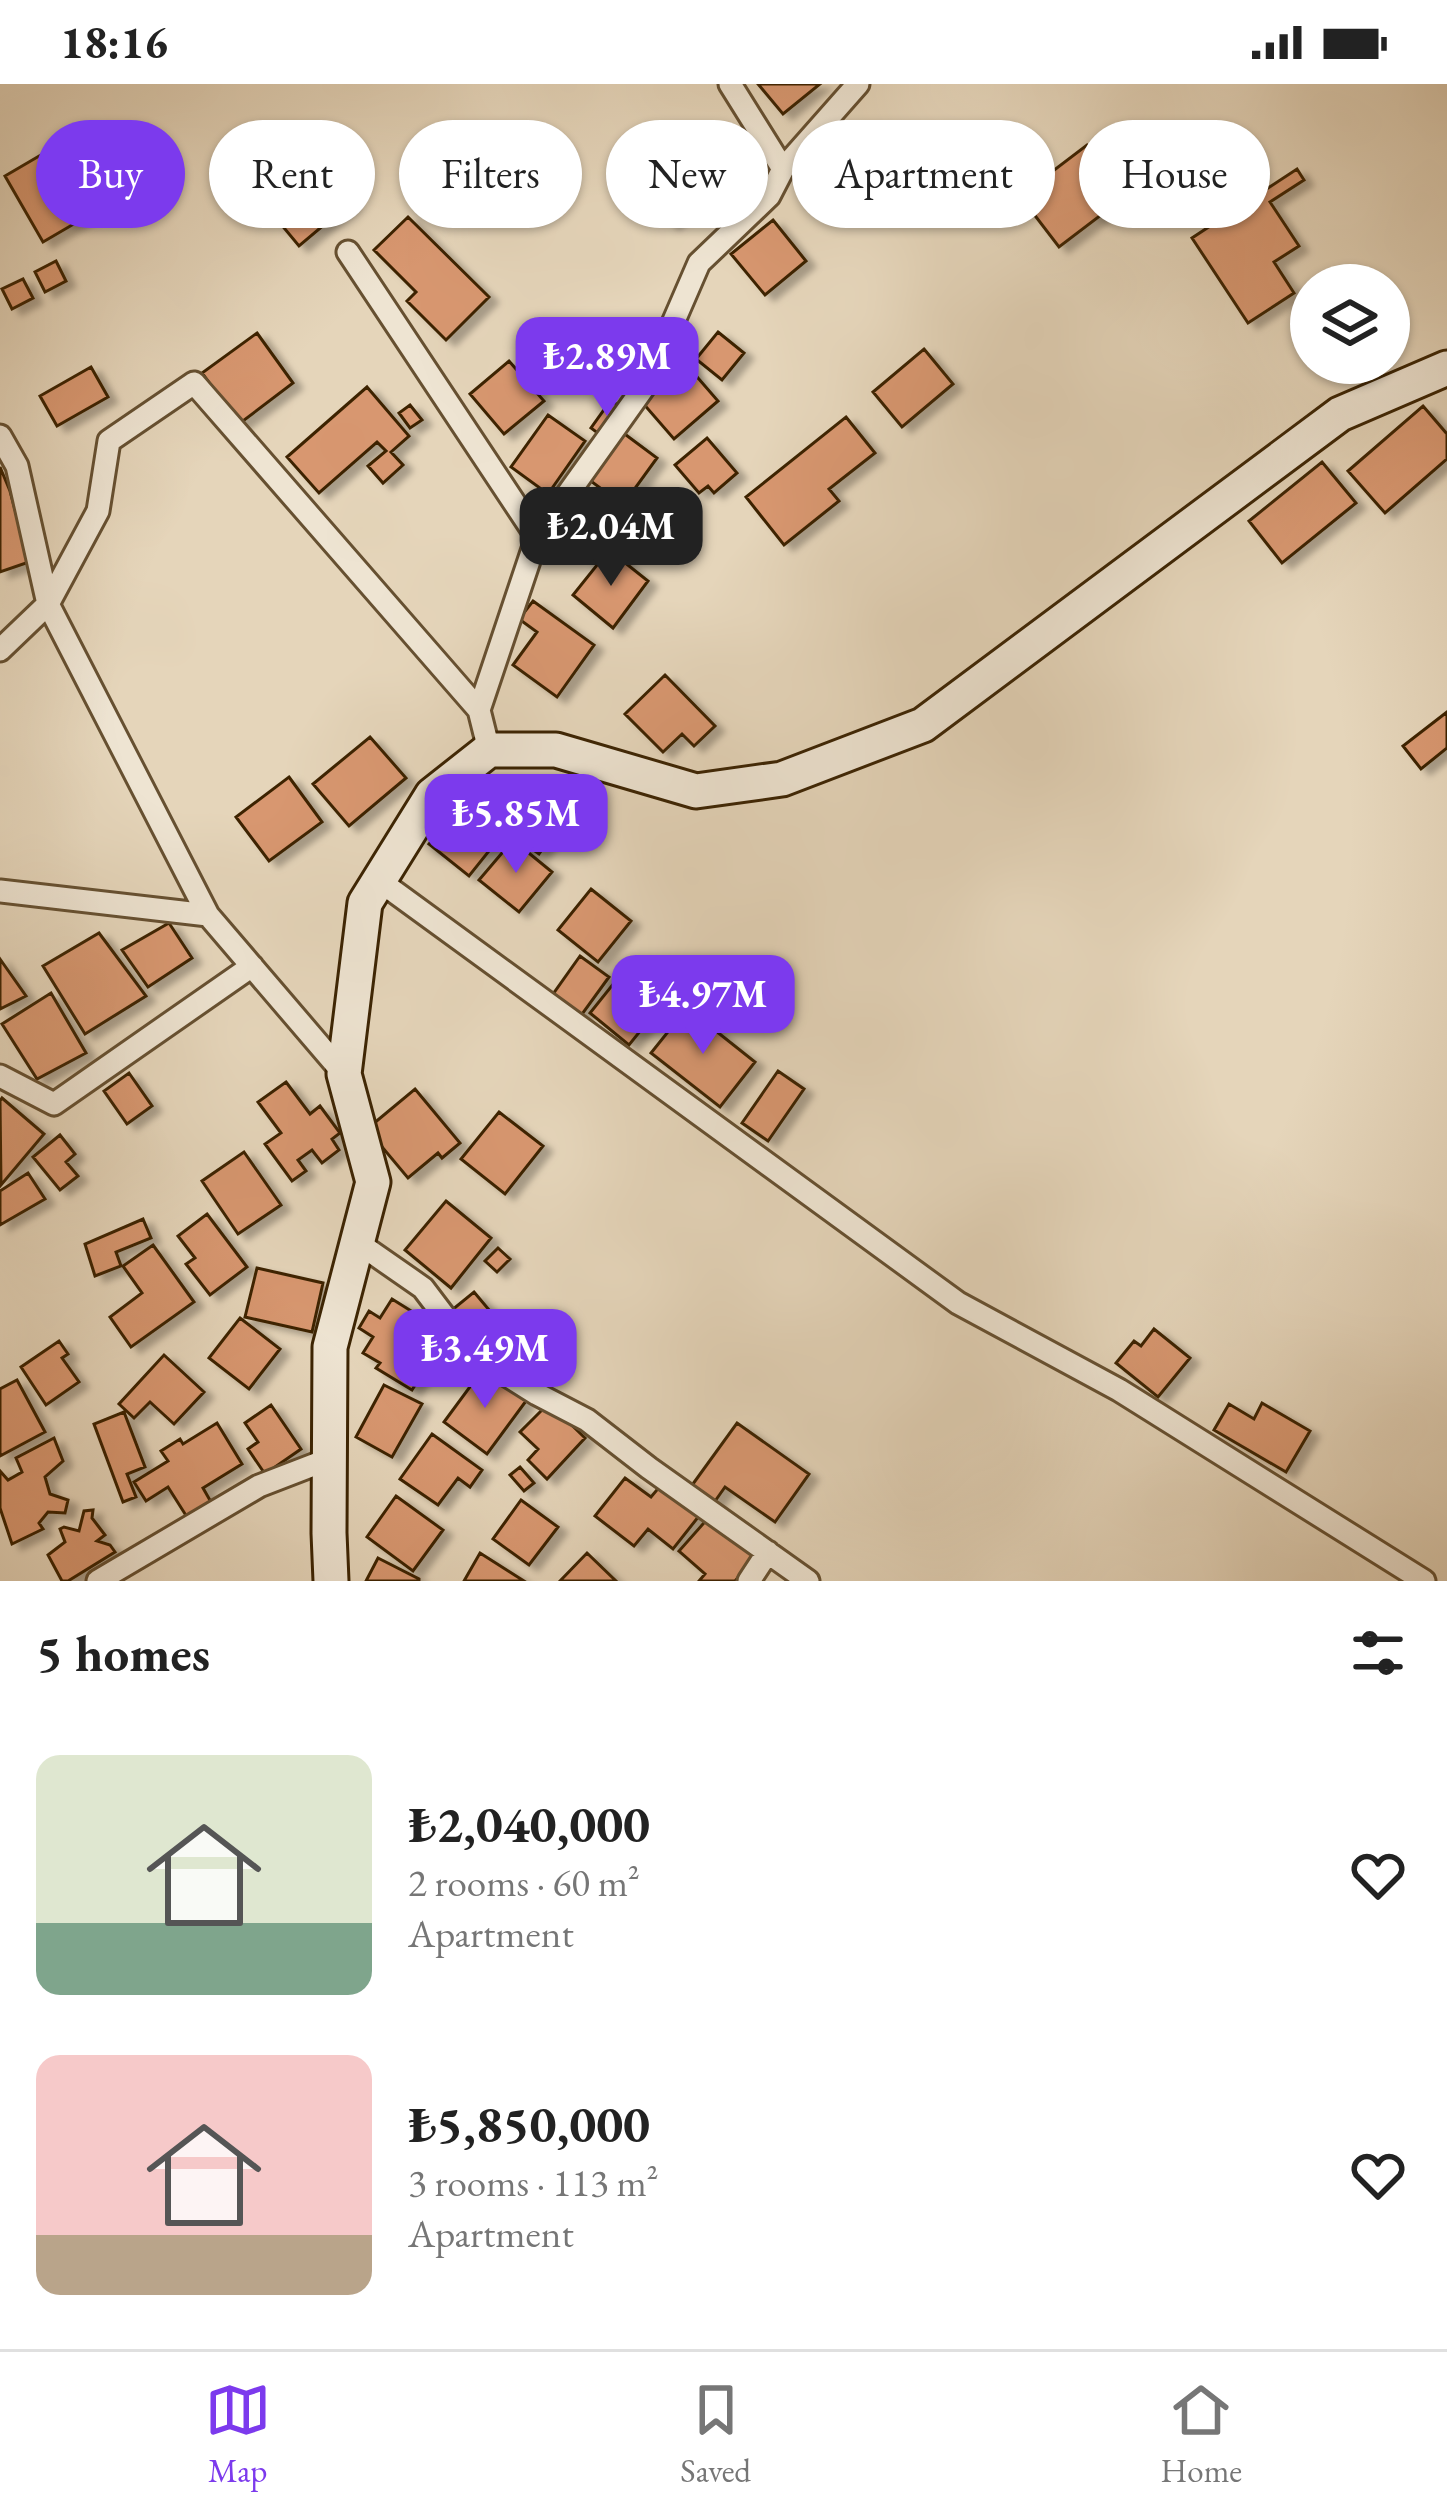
<!DOCTYPE html>
<html lang="en">
<head>
<meta charset="utf-8">
<style>
  body { margin:0; font-family:"EB Garamond",serif; background:#f6f6f6; color:#222; height:100vh; display:flex; flex-direction:column; font-size:45px; white-space:nowrap }
  * { box-sizing:border-box; margin:0 }
  p { font-size:39px; color:#767676 }
  .icon { flex:none; width:66px; height:66px; fill:none; stroke:currentColor; stroke-width:2; stroke-linecap:round; stroke-linejoin:round }
  .map { position:relative; height:1497px; overflow:hidden }
  .side { display:flex; flex-direction:column; background:#fff; flex:1 }
  .side>* { flex:none }
  .hud { position:absolute; left:36px; top:36px; width:1377px; height:108px; display:flex; gap:24px }
  .fabs { position:absolute; left:1290px; top:180px; display:grid; gap:24px }
  .fabs a { display:grid; place-items:center; width:120px; height:120px; border-radius:50%; background:#fff; box-shadow:0 3px 9px #0004; font-size:60px }
  .price { position:absolute; translate:-50% -102px; padding:0 27px; border-radius:24px; background:#7c3aed; color:#fff; font-size:39px; line-height:78px; filter:drop-shadow(0 3px 6px #0008) }
  .price::after { content:''; position:absolute; left:50%; top:72px; width:36px; height:27px; margin-left:-18px; background:inherit; clip-path:polygon(0 0,100% 0,50% 100%) }
  .price.selected { background:#222; color:#fff }
  ul { padding:0; list-style:none }
  li { display:flex; align-items:center; gap:36px; height:300px; padding:0 36px }
  li span { display:grid; place-items:center; flex:none; width:336px; height:240px; border-radius:24px; color:#555 }
  li>.icon { margin-inline-start:auto }
  span .icon { width:144px; height:144px; fill:#fffc; stroke-width:1 }
  li b { font-size:51px }
  h2 { display:flex; justify-content:space-between; align-items:center; height:144px; padding:0 36px; font-size:51px }
  .chip { padding:0 42px; border-radius:54px; background:#fff; box-shadow:0 3px 9px #0004; font-size:42px; line-height:108px }
  .chip.selected { background:#7c3aed; color:#fff }
  .status { display:flex; justify-content:space-between; align-items:center; height:84px; padding:0 60px; background:#fff; direction:ltr }
  .status svg { height:33px; fill:currentColor }
  .tabs { display:flex; justify-content:space-around; align-items:center; height:168px; border-top:3px solid #e0e0e0; background:#fff; font-size:33px; color:#767676 }
  .tabs a { display:grid; justify-items:center; gap:6px }
  .tabs .selected { color:#7c3aed }
  .map>svg:first-child { display:block }
  .building { fill:#d8976f; stroke:#3c2403; stroke-width:3; filter:url(#shadow) }
  .lines { fill:none; stroke-linecap:round; stroke-linejoin:round }
  .street-casing { stroke:#665031; stroke-width:27 }
  .secondary-casing { stroke:#3c2403; stroke-width:39 }
  .street { stroke:#eee4d2; stroke-width:21 }
  .secondary { stroke:#eee4d2; stroke-width:33 }
</style>
</head>
<body>
<div class="status"><b>18:16</b><svg viewBox="0 0 49 12"><path d="M0 12V9h3v3zM5 12V6h3v6zM10 12V3h3v9zM15 12V0h3v12zM26 1h20v11H26zM47 4h2v5h-2z"/></svg></div>
<div class="map">
<svg width="1447" height="1497" viewBox="0 0 1447 1497">
  <defs>
    <filter id="shadow"><feDropShadow dx="9" dy="5.5" stdDeviation="3" flood-color="#0004"/></filter>
  </defs>
  <rect width="100%" height="100%" fill="#e5d5ba"/>
  <filter id="stains"><feTurbulence type="fractalNoise" baseFrequency=".00167" numOctaves="4"/><feColorMatrix values="0 0 0 0 .2 0 0 0 0 .09 0 0 0 0 .02 0 0 0 .5 -.17"/></filter>
  <radialGradient id="worn" r=".72"><stop offset=".6" stop-color="#630" stop-opacity="0"/><stop offset="1" stop-color="#630" stop-opacity=".3"/></radialGradient>
  <!-- building -->
  <path class="building" d="M758,0H820L783,30Z
    M87,44L125,110L43,158L5,92Z
    M1087,61L1126,112L1059,163L1020,112Z
    M692,62L721,97L670,140L641,105Z
    M321,84L350,119L299,162L270,127Z
    M1297,85L1304,96L1270,118L1299,162L1274,178L1294,209L1248,239L1192,154Z
    M408,133L489,213L446,256L407,217L416,208L374,166Z
    M773,136L806,177L765,211L731,170Z
    M56,177L66,197L45,208L35,188Z
    M23,195L33,214L12,225L2,205Z
    M718,248L744,269L722,296L696,275Z
    M257,249L293,299L239,340L202,289Z
    M924,265L953,300L902,343L873,308Z
    M509,277L544,317L504,350L470,310Z
    M685,279L718,317L674,355L641,317Z
    M91,283L108,313L57,342L40,312Z
    M367,303L409,352L391,368L403,381L383,399L368,382L386,367L377,358L319,409L287,373Z
    M611,316L624,326L603,353L591,344Z
    M410,321L422,336L410,344L399,329Z
    M1423,322L1447,350V375L1385,429L1348,387Z
    M548,331L585,357L548,410L511,383Z
    M846,333L875,369L829,405L839,417L784,461L746,413Z
    M618,345L657,374L623,421L584,392Z
    M707,354L737,389L714,409L708,402L699,409L675,381Z
    M1322,378L1356,419L1282,479L1249,437Z
    M0,383L10,407L29,478L0,488Z
    M576,430L609,457L593,477L562,450Z
    M609,466L648,497L613,544L573,511Z
    M533,517L594,561L557,613L513,581L537,548L519,535Z
    M665,591L715,642L694,662L682,650L663,668L625,630Z
    M1447,628V664L1421,685L1403,662Z
    M370,653L406,694L349,742L313,700Z
    M289,693L322,738L269,777L236,733Z
    M520,695L568,729L539,770L491,736Z
    M462,720L501,752L469,792L429,760Z
    M513,756L552,788L519,828L479,796Z
    M591,805L631,837L598,878L558,846Z
    M169,839L192,874L148,903L122,866Z
    M99,849L146,912L85,950L43,882Z
    M580,872L609,893L580,933L551,913Z
    M0,875L26,912L0,925Z
    M622,889L662,920L629,961L590,929Z
    M51,909L86,969L37,995L2,940Z
    M687,924L755,978L720,1023L651,969Z
    M778,987L804,1005L768,1057L742,1039Z
    M129,989L152,1022L127,1040L104,1007Z
    M286,998L310,1030L320,1022L340,1049L332,1055L339,1066L322,1079L312,1066L298,1076L306,1087L292,1097L265,1060L281,1049L258,1018Z
    M415,1005L460,1059L442,1074L438,1069L408,1094L367,1045Z
    M2,1014L44,1050L1,1101L0,1017Z
    M499,1028L543,1062L505,1110L461,1075Z
    M60,1051L75,1070L66,1078L78,1092L60,1106L33,1073Z
    M244,1068L281,1121L238,1150L202,1097Z
    M28,1089L45,1115L0,1141V1107Z
    M446,1117L491,1154L451,1204L405,1166Z
    M207,1130L247,1183L210,1211L186,1180L195,1174L178,1152Z
    M143,1135L151,1154L116,1168L121,1182L95,1192L85,1160Z
    M153,1161L194,1218L131,1263L110,1233L142,1209L123,1182Z
    M498,1164L510,1175L497,1188L485,1177Z
    M257,1184L323,1199L312,1248L245,1233Z
    M474,1208L490,1227L468,1246L452,1226Z
    M392,1215L448,1250L412,1306L376,1284L380,1279L363,1269L373,1253L359,1244L369,1227L380,1234Z
    M240,1234L280,1265L249,1305L209,1274Z
    M1154,1245L1190,1274L1158,1313L1116,1279L1134,1257L1141,1262Z
    M59,1257L68,1270L62,1274L79,1298L46,1321L21,1283Z
    M164,1271L204,1308L174,1340L150,1318L134,1334L119,1320Z
    M483,1285L526,1317L487,1370L444,1338Z
    M17,1296L45,1348L0,1372V1305Z
    M384,1301L422,1320L392,1373L356,1353Z
    M549,1319L585,1354L547,1395L528,1376L538,1365L520,1348Z
    M1262,1319L1310,1347L1286,1388L1214,1346L1229,1320L1254,1335Z
    M271,1321L301,1365L265,1390L248,1365L258,1358L245,1339Z
    M124,1328L145,1383L127,1390L136,1413L123,1418L94,1340Z
    M217,1339L242,1380L203,1404L211,1418L187,1433L168,1403L146,1417L134,1398L168,1377L161,1367L180,1355L183,1360Z
    M737,1339L809,1390L775,1438L725,1403L713,1420L690,1404Z
    M432,1350L482,1386L470,1403L458,1394L438,1421L400,1395Z
    M54,1354L63,1377L45,1393L50,1410L68,1416L65,1429L48,1428L39,1439L43,1445L12,1460L0,1424V1387L8,1396L22,1388L16,1374Z
    M520,1383L534,1399L524,1407L510,1391Z
    M625,1394L651,1413L661,1401L699,1432L673,1465L648,1445L634,1462L595,1432Z
    M396,1412L443,1446L413,1487L367,1453Z
    M521,1416L558,1443L529,1481L493,1455Z
    M93,1426L92,1434L105,1451L97,1457L110,1461L115,1468L68,1497H62L48,1471L65,1458L60,1445L64,1443L79,1447L84,1427Z
    M710,1432L756,1473L735,1497H699L705,1490L679,1467Z
    M480,1469L524,1497H464Z
    M587,1469L616,1497H560Z
    M378,1474L419,1495V1497H366Z"/>
  <g class="lines">
    <defs>
      <path id="street" d="M730,0L783,85L858,0
        M348,168L537,453
        M0,352L17,382L48,520L208,831L344,990
        M0,566L48,520L98,427L109,357L194,299L479,626
        M489,666L479,626L537,453L647,299L699,179L769,112L783,85
        M381,798L958,1219L1119,1306L1424,1497
        M0,807L208,831
        M0,992L54,1020L252,882
        M357,1158L423,1204L473,1270L537,1310L587,1336L649,1384L808,1497
        M98,1497L259,1402L329,1375
        M749,1497L768,1468"/>
      <path id="secondary" d="M331,1497L329,1449L330,1263L373,1098L344,990L365,819L432,711L489,666H556L696,707L782,695L923,641L1340,330L1447,284"/>
    </defs>
    <!-- street casing -->
    <use href="#street" class="street-casing"/>
    <!-- secondary casing -->
    <use href="#secondary" class="secondary-casing"/>
    <!-- street -->
    <use href="#street" class="street"/>
    <!-- secondary -->
    <use href="#secondary" class="secondary"/>
  </g>
  <rect width="100%" height="100%" filter="url(#stains)"/>
  <rect width="100%" height="100%" fill="url(#worn)"/>
</svg>
<div class="fabs">
<a><svg class="icon" aria-label="layers" viewBox="0 0 24 24"><path d="M12 4l9 5-9 5-9-5zM3 14l9 5 9-5"/></svg></a>
</div>
<b class="price" style="left:607px;top:335px">₺2.89M</b>
<b class="price selected" style="left:611px;top:505px">₺2.04M</b>
<b class="price" style="left:516px;top:792px">₺5.85M</b>
<b class="price" style="left:703px;top:973px">₺4.97M</b>
<b class="price" style="left:485px;top:1327px">₺3.49M</b>
<div class="hud">
<a class="chip selected">Buy</a>
<a class="chip">Rent</a>
<a class="chip">Filters</a>
<a class="chip">New</a>
<a class="chip">Apartment</a>
<a class="chip">House</a>
</div>
</div>
<section class="side">
<h2>5 homes<svg class="icon" aria-label="filters" viewBox="0 0 24 24"><path d="M4 7h16M4 17h16"/><circle cx="9" cy="7" r="2"/><circle cx="15" cy="17" r="2"/></svg></h2>
<ul>
<li><span style="background:linear-gradient(#dfe7d0 70%,#7fa58c 0)"><svg class="icon" aria-label="home" viewBox="0 0 24 24"><path d="M3 11l9-7 9 7M6 9v11h12V9"/></svg></span><div><b>₺2,040,000</b><p>2 rooms · 60 m²</p><p>Apartment</p></div><svg class="icon" aria-label="heart" viewBox="0 0 24 24"><path d="M12 20l-8-8c-3-5 5-10 8-4 3-6 11-1 8 4z"/></svg></li>
<li><span style="background:linear-gradient(#f6c9c9 75%,#b9a48a 0)"><svg class="icon" aria-label="home" viewBox="0 0 24 24"><path d="M3 11l9-7 9 7M6 9v11h12V9"/></svg></span><div><b>₺5,850,000</b><p>3 rooms · 113 m²</p><p>Apartment</p></div><svg class="icon" aria-label="heart" viewBox="0 0 24 24"><path d="M12 20l-8-8c-3-5 5-10 8-4 3-6 11-1 8 4z"/></svg></li>
</ul>
</section>
<nav class="tabs">
<a class="selected"><svg class="icon" aria-label="map" viewBox="0 0 24 24"><path d="M3 6l6-2 6 2 6-2v14l-6 2-6-2-6 2zM9 4v14M15 6v14"/></svg>Map</a>
<a><svg class="icon" aria-label="saved" viewBox="0 0 24 24"><path d="M7 4h10v16l-5-4-5 4z"/></svg>Saved</a>
<a><svg class="icon" aria-label="home" viewBox="0 0 24 24"><path d="M3 11l9-7 9 7M6 9v11h12V9"/></svg>Home</a>
</nav>
</body>
</html>
